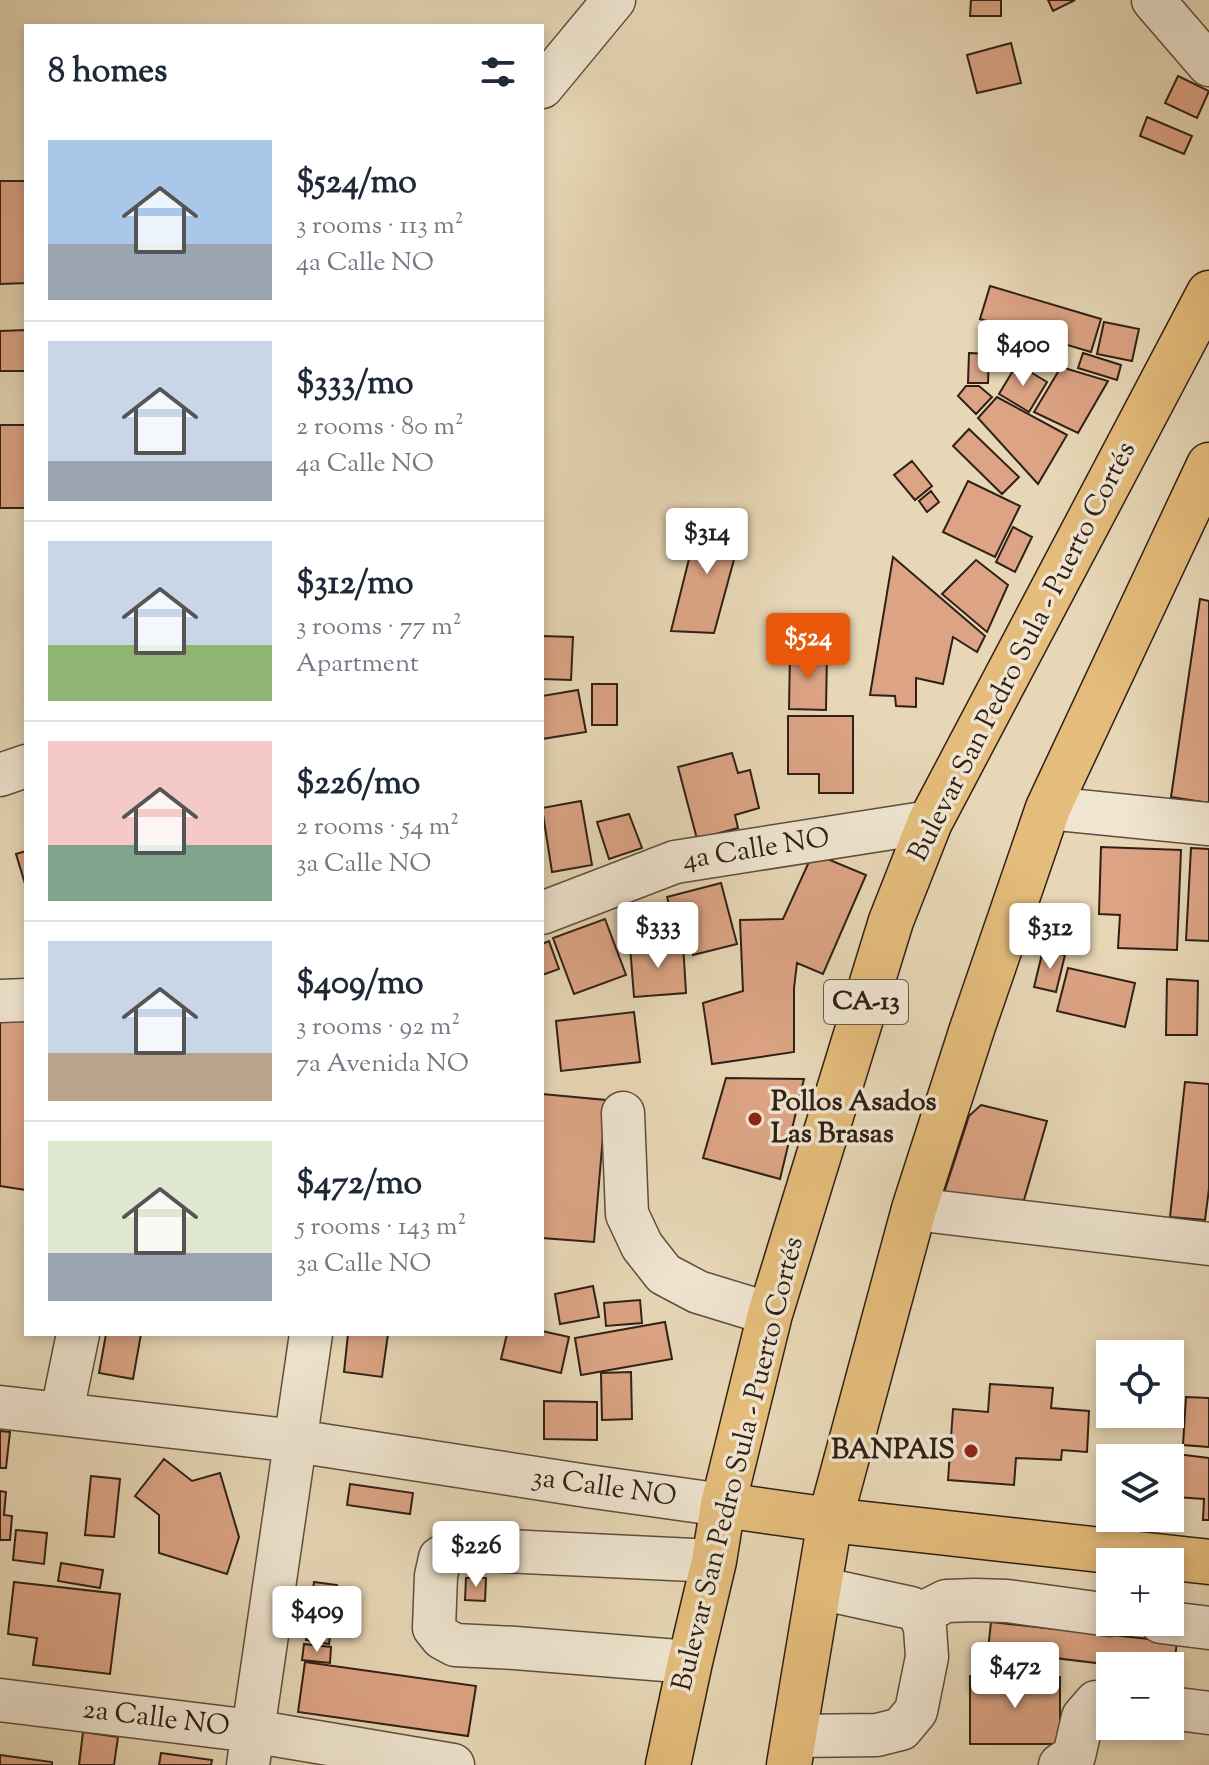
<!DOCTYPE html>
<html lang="en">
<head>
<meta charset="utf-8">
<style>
  body { margin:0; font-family:"Sorts Mill Goudy",serif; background:#f6f6f7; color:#1f2937; height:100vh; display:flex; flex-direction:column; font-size:30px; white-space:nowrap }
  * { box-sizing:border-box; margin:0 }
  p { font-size:26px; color:#747a83 }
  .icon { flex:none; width:44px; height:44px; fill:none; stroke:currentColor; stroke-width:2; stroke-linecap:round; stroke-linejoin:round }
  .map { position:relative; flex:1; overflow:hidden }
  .details { position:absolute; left:24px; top:24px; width:520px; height:1312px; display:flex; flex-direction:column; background:#fff; border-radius:0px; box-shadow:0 4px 12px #0003 }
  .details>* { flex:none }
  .tools { position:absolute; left:1096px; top:1340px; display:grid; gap:16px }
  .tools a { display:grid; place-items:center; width:88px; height:88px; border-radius:0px; background:#fff; box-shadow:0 4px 12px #0003; font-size:40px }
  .price { position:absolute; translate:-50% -68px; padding:0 18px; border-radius:8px; background:#fff; color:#222; font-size:26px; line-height:52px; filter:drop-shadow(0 2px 4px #0008) }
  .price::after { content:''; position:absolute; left:50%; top:48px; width:24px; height:18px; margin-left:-12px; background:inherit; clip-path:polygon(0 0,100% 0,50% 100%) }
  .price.current { background:#ea580c; color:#fff }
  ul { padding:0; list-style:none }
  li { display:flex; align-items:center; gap:24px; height:200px; padding:0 24px }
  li+li { border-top:2px solid #e0e1e3 }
  li span { display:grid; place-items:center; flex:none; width:224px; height:160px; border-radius:0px; color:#555 }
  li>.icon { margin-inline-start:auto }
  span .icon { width:96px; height:96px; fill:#fffc; stroke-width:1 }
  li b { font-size:34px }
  h2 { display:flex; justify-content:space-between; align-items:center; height:96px; padding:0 24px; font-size:34px }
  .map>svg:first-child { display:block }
  .building { fill:#dca485; stroke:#312016; stroke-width:2 }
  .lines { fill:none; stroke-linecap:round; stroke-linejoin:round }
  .minor-casing { stroke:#5e4e3e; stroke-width:45 }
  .major-casing { stroke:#312016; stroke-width:47 }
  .highway-casing { stroke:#312016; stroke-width:47 }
  .minor { stroke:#efe5d0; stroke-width:42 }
  .major { stroke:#e4bc7b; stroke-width:44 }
  .highway { stroke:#e4bc7b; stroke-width:44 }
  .poi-dot { fill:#8f2418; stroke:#efe5d0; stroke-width:3 }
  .labels { text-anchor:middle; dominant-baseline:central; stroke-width:7; stroke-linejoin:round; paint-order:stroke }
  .shield { fill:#efe5d0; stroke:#6a5b4e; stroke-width:2 }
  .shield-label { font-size:26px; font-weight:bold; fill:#312016 }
  .street-label { font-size:28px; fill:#312016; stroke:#efe5d0 }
  .poi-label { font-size:28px; font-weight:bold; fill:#312016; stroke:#efe5d0; text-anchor:start }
</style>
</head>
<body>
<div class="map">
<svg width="1209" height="1765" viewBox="0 0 1209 1765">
  <rect width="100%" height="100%" fill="#e7d7b6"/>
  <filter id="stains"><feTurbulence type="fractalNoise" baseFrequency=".0025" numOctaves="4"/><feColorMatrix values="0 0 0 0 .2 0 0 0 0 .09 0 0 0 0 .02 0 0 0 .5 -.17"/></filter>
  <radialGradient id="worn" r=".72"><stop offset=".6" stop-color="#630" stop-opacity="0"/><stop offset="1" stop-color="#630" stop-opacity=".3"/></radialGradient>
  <!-- building -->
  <path class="building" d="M971,0H1001V16H970Z
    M1048,0H1075L1053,11Z
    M1011,43L1021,83L977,93L967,55Z
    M1178,76L1209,91L1197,118L1165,103Z
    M1147,117L1192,136L1184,154L1140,136Z
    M0,181H26V283L0,284Z
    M990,286L1101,319L1091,352L980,319Z
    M1104,322L1139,329L1132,361L1097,354Z
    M26,330V371H0V331Z
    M969,353L989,354L988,383H968Z
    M1083,353L1121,365L1117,380L1078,368Z
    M1017,364L1047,382L1029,412L999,394Z
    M1061,367L1108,381L1078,433L1034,412Z
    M966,386H979L992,397L976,414L958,396Z
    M997,397L1067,435L1038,484L978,418Z
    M0,425H26V508H0Z
    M969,429L1019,477L1002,494L953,446Z
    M912,461L932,486L915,500L894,475Z
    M968,481L1020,506L995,557L943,532Z
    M931,491L939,502L927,512L919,501Z
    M699,519L744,523L714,633L671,631Z
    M1013,527L1032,537L1015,572L996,562Z
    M893,557L985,636L977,652L953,637L943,684L916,678V707L896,706L895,696L870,695Z
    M976,560L1008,585L987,632L942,594Z
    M1200,599L1209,601V803L1171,797Z
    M542,636L573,637L571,680L542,679Z
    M790,652H827L826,710L789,709Z
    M592,684H617V725H592Z
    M578,690L586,732L542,739V696Z
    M788,716H853V793H819V774H788Z
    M732,753L738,773L750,770L759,808L735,815L738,828L697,839L678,767Z
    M581,801L592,865L552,872L542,808Z
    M629,814L642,848L609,859L597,822Z
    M1101,847L1181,850L1177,950L1118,948L1120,915L1099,914Z
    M1191,848L1209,849V941L1186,940Z
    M26,851V887L16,854Z
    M813,853L866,875L823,974L797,963L794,988V1052L712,1064L703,1003L743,991L740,920L783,919Z
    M721,883L737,944L693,955L688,936L678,938L667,897Z
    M605,919L626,975L574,994L553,938Z
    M549,941L559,969L542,975V944Z
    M683,943L686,993L634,997L630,946Z
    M1043,950L1065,955L1056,992L1034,987Z
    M1068,968L1135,983L1125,1027L1057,1011Z
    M1167,979L1198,981L1197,1035H1166Z
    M0,1012L26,1017V1190L0,1186Z
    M634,1012L640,1062L561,1071L556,1021Z
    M726,1078L804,1079L780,1179L703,1158Z
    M1185,1082L1209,1084V1189L1205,1220L1170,1217Z
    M542,1094L606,1100L594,1242L542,1238Z
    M981,1105L1047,1121L1024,1200L943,1196L969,1116Z
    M593,1286L599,1317L560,1324L555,1294Z
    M640,1300L642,1323L606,1326L604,1303Z
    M665,1322L672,1359L581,1375L575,1338Z
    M542,1331L569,1337L561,1373L501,1359L507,1334H542Z
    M106,1334H141L133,1379L99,1373Z
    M348,1334H388L382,1377L344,1372Z
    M631,1372L632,1419L602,1420L601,1373Z
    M990,1384L1053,1388L1051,1408L1089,1411L1087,1452L1062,1450L1061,1460L1016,1458L1014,1485L948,1480L953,1409L988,1412Z
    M1186,1397L1209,1398V1447L1183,1445Z
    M544,1401L597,1402V1440L544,1439Z
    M0,1431L10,1432L6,1468H0Z
    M1144,1450L1209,1458V1520H1203L1204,1499L1176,1497L1173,1517L1170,1516V1458H1143Z
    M164,1459L192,1481L220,1473L239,1537L227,1574L159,1553V1515L135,1496Z
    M91,1476L120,1479L114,1537L85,1535Z
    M350,1484L413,1493L410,1514L347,1505Z
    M0,1491L6,1492L4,1515L12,1516L10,1540H0Z
    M16,1530L47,1533L44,1564L13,1560Z
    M61,1563L103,1570L100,1588L58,1581Z
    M466,1578H486L485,1601L465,1600Z
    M14,1582L120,1594L110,1674L33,1665L37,1638L8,1634Z
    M314,1582L337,1585L329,1644L306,1640Z
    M991,1622L1177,1642L1173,1672L1170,1671V1666H1121L988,1650Z
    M304,1644L331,1647L330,1663L302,1660Z
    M305,1662L476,1686L468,1736L298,1712Z
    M970,1676L1060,1677V1744H970Z
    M83,1732L118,1737L114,1765H79Z
    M161,1753L212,1760L211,1765H159Z
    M0,1755L52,1762V1765H0Z"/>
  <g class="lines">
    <defs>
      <path id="minor" d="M1153,0L1209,65
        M542,87L614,0
        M0,775L26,766
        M1048,808L1209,824
        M542,913L675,862L930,822
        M0,1001L26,1000
        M623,1113L627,1214L642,1246L664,1274L698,1292L770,1314
        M914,1209L1209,1244
        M0,1407L296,1441L587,1486L723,1505
        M65,1414V1397L78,1334
        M920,1614L946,1601L975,1600L1007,1601L1110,1615
        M1161,1622L1209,1628
        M690,1662L515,1648L455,1645L442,1638L434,1628L436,1576L440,1558L453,1550H485L714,1561
        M0,1700L252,1731L453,1765
        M1170,1708L1209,1713
        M794,1736L877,1735L901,1729L916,1711L927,1657L925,1628L920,1614L911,1608L819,1588
        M248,1765L311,1334
        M1060,1765L1074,1756L1083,1717L1096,1702H1110"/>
      <path id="major" d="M723,1505L830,1520L1209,1562"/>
      <path id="highway" d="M668,1765L690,1662L714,1561L723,1505L770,1314L891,921L930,822L1209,293
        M789,1765L830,1520L914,1209L972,1029L1048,808L1209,465"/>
    </defs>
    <!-- minor casing -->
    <use href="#minor" class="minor-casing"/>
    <!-- major casing -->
    <use href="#major" class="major-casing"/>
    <!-- highway casing -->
    <use href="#highway" class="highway-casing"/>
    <!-- minor -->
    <use href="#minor" class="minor"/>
    <!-- major -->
    <use href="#major" class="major"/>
    <!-- highway -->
    <use href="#highway" class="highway"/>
  </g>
  <!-- markers -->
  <g class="poi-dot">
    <circle cx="755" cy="1119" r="8"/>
    <circle cx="971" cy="1451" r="8"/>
  </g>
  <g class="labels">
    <!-- shield labels -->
    <rect class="shield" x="824" y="980" width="84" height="44" rx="6"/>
    <g class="shield-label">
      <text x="866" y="1002">CA-13</text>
    </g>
    <!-- street labels -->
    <g class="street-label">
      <text transform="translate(1023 652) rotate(-63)">Bulevar San Pedro Sula - Puerto Cortés</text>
      <text transform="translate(756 850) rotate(-9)">4a Calle NO</text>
      <text transform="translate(739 1464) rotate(-76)">Bulevar San Pedro Sula - Puerto Cortés</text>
      <text transform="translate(604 1488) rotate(8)">3a Calle NO</text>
      <text transform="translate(156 1719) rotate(7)">2a Calle NO</text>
    </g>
    <!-- poi labels -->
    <g class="poi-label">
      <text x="771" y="1103">Pollos Asados<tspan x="771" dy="32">Las Brasas</tspan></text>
      <text x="955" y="1451" text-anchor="end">BANPAIS</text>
    </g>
  </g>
  <rect width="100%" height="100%" filter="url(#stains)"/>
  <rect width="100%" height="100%" fill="url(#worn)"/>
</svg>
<div class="tools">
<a><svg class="icon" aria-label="locate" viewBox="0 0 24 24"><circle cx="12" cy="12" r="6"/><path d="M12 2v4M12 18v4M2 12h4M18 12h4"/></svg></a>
<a><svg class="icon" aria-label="layers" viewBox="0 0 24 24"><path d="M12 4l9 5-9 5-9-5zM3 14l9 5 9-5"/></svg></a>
<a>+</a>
<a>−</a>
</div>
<b class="price" style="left:1023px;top:388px">$400</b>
<b class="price" style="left:707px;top:576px">$314</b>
<b class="price current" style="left:808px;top:681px">$524</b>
<b class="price" style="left:658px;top:970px">$333</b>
<b class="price" style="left:1050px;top:971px">$312</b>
<b class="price" style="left:476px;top:1589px">$226</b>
<b class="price" style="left:317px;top:1654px">$409</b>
<b class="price" style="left:1015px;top:1710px">$472</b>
<section class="details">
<h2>8 homes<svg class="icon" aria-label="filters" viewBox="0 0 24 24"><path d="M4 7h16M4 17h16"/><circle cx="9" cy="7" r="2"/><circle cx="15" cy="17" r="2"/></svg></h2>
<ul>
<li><span style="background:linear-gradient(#a9c7e8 65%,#9aa5b1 0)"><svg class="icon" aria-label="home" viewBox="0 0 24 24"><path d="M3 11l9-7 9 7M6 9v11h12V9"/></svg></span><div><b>$524/mo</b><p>3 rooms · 113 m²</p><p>4a Calle NO</p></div></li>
<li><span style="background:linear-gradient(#c9d6e8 75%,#9aa5b1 0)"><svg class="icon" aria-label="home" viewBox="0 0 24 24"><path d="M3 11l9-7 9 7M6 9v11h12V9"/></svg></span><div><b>$333/mo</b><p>2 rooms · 80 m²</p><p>4a Calle NO</p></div></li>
<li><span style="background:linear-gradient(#c9d6e8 65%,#8fb573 0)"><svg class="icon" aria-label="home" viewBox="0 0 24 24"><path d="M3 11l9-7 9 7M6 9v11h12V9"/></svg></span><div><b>$312/mo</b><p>3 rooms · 77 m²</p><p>Apartment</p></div></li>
<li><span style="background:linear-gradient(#f6c9c9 65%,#7fa58c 0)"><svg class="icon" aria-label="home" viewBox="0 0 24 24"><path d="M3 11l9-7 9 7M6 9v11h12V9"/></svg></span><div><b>$226/mo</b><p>2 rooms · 54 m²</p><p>3a Calle NO</p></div></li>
<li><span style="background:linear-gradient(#c9d6e8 70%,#b9a48a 0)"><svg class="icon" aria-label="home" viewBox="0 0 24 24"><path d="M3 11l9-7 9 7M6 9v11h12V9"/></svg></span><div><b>$409/mo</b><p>3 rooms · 92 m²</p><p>7a Avenida NO</p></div></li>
<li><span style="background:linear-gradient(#dfe7d0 70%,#9aa5b1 0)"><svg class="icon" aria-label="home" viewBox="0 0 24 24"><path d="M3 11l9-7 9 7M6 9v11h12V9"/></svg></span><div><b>$472/mo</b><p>5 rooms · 143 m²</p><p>3a Calle NO</p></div></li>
</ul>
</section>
</div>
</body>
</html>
